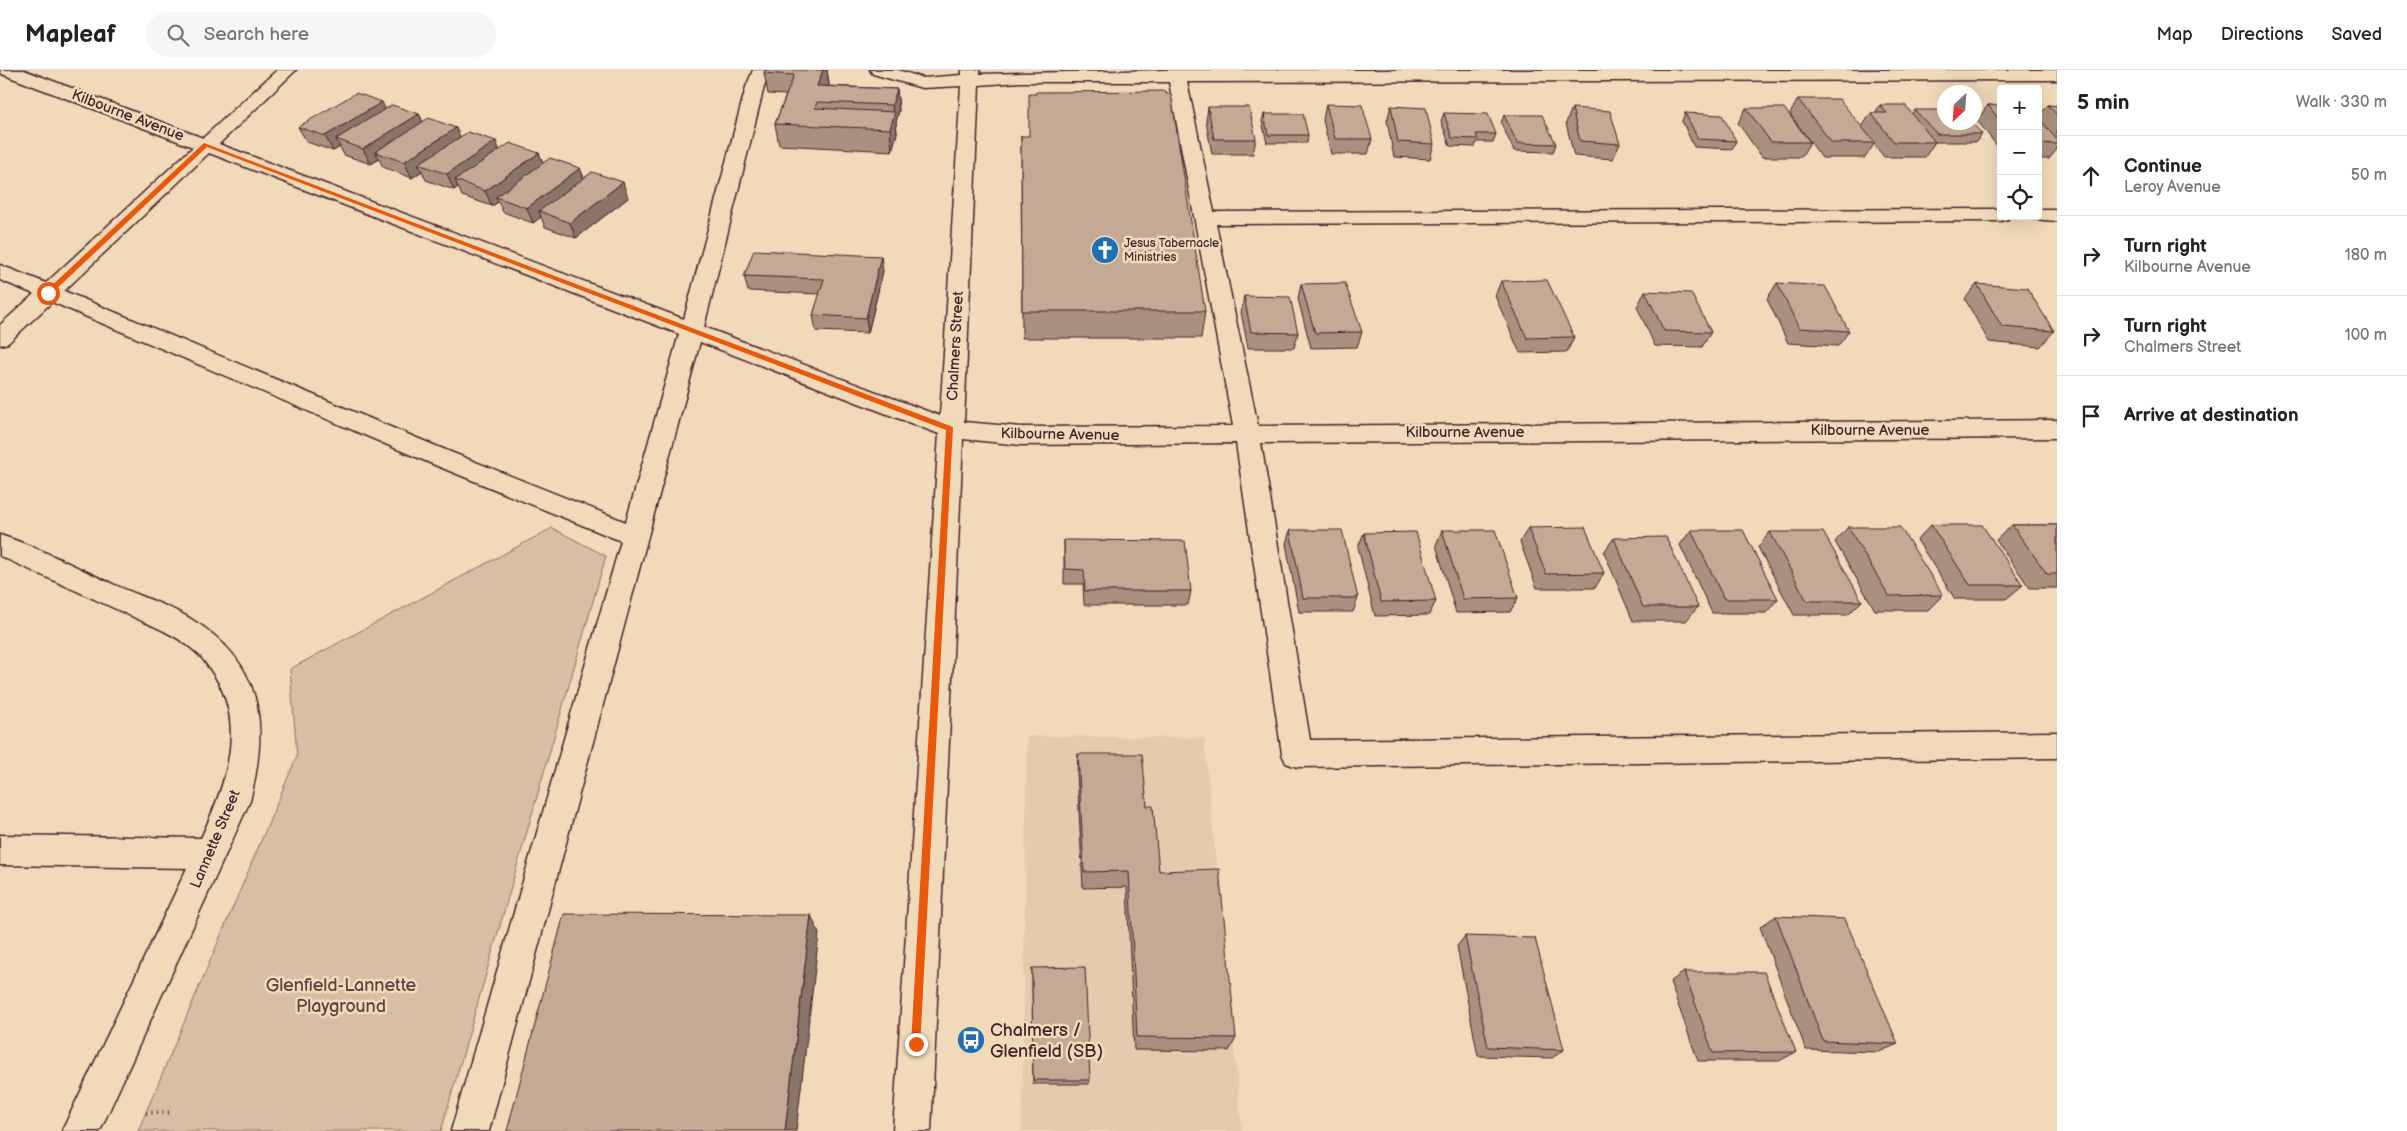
<!DOCTYPE html>
<html lang="en">
<head>
<meta charset="utf-8">
<style>
	:root { --surface:#fff; --page:#f6f6f6; --text:#222; --muted:#767676; --line:#e0e0e0 }
	body { margin:0; font-family:"Balsamiq Sans",sans-serif; background:var(--page); color:var(--text) }
	.controls { position:absolute; right:15px; top:15px; display:grid; overflow:hidden; border-radius:5px; box-shadow:0 5px 20px #0002 }
	.controls button { width:45px; height:45px; display:grid; place-items:center; padding:0; border:0; border-bottom:1px solid var(--line); background:var(--surface); color:var(--text); font:25px sans-serif }
	.compass { position:absolute; left:1937px; top:15px; width:45px; height:45px; border-radius:50%; background:var(--surface); box-shadow:0 5px 20px #0002; rotate:205deg }
	.stop { position:absolute; width:15px; height:15px; margin:-11px; border:4px solid #ea580c; border-radius:50%; background:#fff }
	.stop.end { background:#ea580c; border-color:#fff; box-shadow:0 1px 5px #0008 }
	.list { margin:0; padding:0; list-style:none }
	h2 { display:flex; justify-content:space-between; align-items:center; height:65px; margin:0; padding:0 20px; font-size:21px }
	h2 small { font-size:16px; font-weight:400; color:var(--muted) }
	.list li { display:grid; grid-template-columns:32px 1fr auto; gap:15px; align-items:center; box-sizing:border-box; height:80px; padding:0 20px; border-top:1px solid var(--line) }
	.list b { display:block; font-size:19px; white-space:nowrap }
	.list p { margin:0; font-size:16px; white-space:nowrap; color:var(--muted) }
	.list em { font-size:16px; font-style:normal; color:var(--muted) }
	.icon { flex:none; width:28px; height:28px; fill:none; stroke:currentColor; stroke-width:2; stroke-linecap:round; stroke-linejoin:round }
	.map { position:relative; flex:none; width:2057px; height:1061px; overflow:hidden }
	header { display:flex; align-items:center; gap:30px; box-sizing:border-box; height:70px; padding:0 25px; background:var(--surface); border-bottom:1px solid var(--line) }
	header strong { font-size:24px }
	nav { display:flex; gap:28px; margin-inline-start:auto; font-size:18px }
	.search { width:350px; height:45px; background:var(--page); display:flex; align-items:center; gap:12px; box-sizing:border-box; padding:0 18px; border-radius:28px; color:var(--muted); font-size:19px }
	main { display:flex }
	aside { flex:1; background:var(--surface) }
	.map>svg:first-child { display:block }
	.built { fill:#e3cbae }
	.green { fill:#d8bea4; stroke:#916e68 }
	.lines { fill:none; stroke-linecap:round; stroke-linejoin:round }
	.minor-casing { stroke:#4a1f2b; stroke-width:3 }
	.path { stroke:#4a1f2b; stroke-width:4; stroke-dasharray:1 4.5; stroke-linecap:butt }
	.minor { fill:#f0dab9; fill-rule:evenodd }
	.wall { fill:#a9917f; stroke:#4a1f2b }
	.shaded-wall { fill:#897668; stroke:#4a1f2b }
	.building { fill:#c4a994; stroke:#4a1f2b }
	.route { fill:#ea580c }
	.labels { text-anchor:middle; stroke-width:5; stroke-linejoin:round; paint-order:stroke }
	.far-poi-label { font-size:12px; fill:#4a1f2b; stroke:#f0dab9; text-anchor:start }
	.street-label { font-size:15px; fill:#4a1f2b; stroke:#f0dab9 }
	.near-park-label { font-size:18px; fill:#663f43; stroke:#f0dab9 }
	.near-poi-label { font-size:18px; fill:#4a1f2b; stroke:#f0dab9; text-anchor:start }
</style>
</head>
<body>
<header>
<strong>Mapleaf</strong>
<div class="search"><svg class="icon" aria-label="search" viewBox="0 0 24 24"><circle cx="10" cy="10" r="6"/><path d="M15 15l6 6"/></svg>Search here</div>
<nav><a>Map</a><a>Directions</a><a>Saved</a></nav>
</header>
<main>
<div class="map">
<svg width="2057" height="1061" viewBox="0 0 2057 1061">
	<rect width="100%" height="100%" fill="#f0dab9"/>
	<filter id="ink" filterUnits="userSpaceOnUse"><feTurbulence type="fractalNoise" baseFrequency=".02" numOctaves="2"/><feDisplacementMap in="SourceGraphic" scale="10" xChannelSelector="R" yChannelSelector="G"/><feConvolveMatrix kernelMatrix="1 2 1 2 8 2 1 2 1" color-interpolation-filters="sRGB"/></filter>
	<g filter="url(#ink)">
		<path class="built" d="M1027 666 1204 668 1242 1061H1022Z"/>
		<path class="green" d="M552 458 606 486 441 1061H138L297 686 290 599Z"/>
		<g class="lines">
			<defs>
				<g id="minor">
					<path d="M0 0H24L203 68 277 0H296L219 74 684 249 746 17 753 0H771L764 17 704 257 940 346 961 16 922 18 873 4 870 0H898L923 8 962 5V0H980V4L1167 0H2057V10L1187 12 1214 142 2001 139V146H2010L2008 149 2001 151 1216 154 1258 356 2057 350V368L1261 373 1310 670 2057 662V688L1297 697 1286 693 1282 684 1236 373 1021 375 963 369 931 1061H893L939 364 700 272 489 1061H451L621 471 430 393 52 232 8 273 0 275V255L34 224 0 210V195L46 213 193 77 2 4ZM1020 12H1169L1233 356 1021 357 964 352 979 15ZM209 83 679 264 626 452 448 381 64 221Z"/>
					<path d="M2038 139H2057V151L2031 149 2029 146H2038Z"/>
					<path d="M0 465C39 477 77 498 115 515 140 526 168 535 191 549 264 593 269 655 250 731L100 1061H62L187 798 0 795V765L201 768C226 714 249 652 210 599 206 594 203 588 198 584 176 563 145 553 118 540 79 522 39 504 0 486Z"/>
				</g>
			</defs>
			<use href="#minor" class="minor-casing"/>
			<path class="path" d="M146 1043 173 1042"/>
			<use href="#minor" class="minor"/>
		</g>
		<g class="wall">
			<path d="M827 0 829 14 828 16 897 19 899 40 896 52 897 63 892 81 779 75 775 54 786 25 768 24 764 3Z"/>
			<path d="M1798 29 1862 57 1871 43H1875L1880 35 1912 44 1915 40 1982 64 1976 72H1935L1925 87H1884L1874 74 1865 88H1822L1790 44Z"/>
			<path d="M1326 34 1372 69 1368 84H1331L1323 50Z"/>
			<path d="M1988 35 2001 36V81L1977 50Z"/>
			<path d="M2048 35 2057 36V79L2049 89H2038V47Z"/>
			<path d="M1391 36 1434 74 1430 89 1394 87 1387 51Z"/>
			<path d="M1208 37 1256 69 1253 84H1212L1206 52Z"/>
			<path d="M1572 38 1620 74 1613 89 1574 86 1566 53Z"/>
			<path d="M1746 38 1810 72 1801 87H1762L1738 53Z"/>
			<path d="M386 39 419 44 423 52 460 67 496 71 499 80 539 83 543 93 580 98 584 108 628 128 576 168 545 157 541 147 533 153 503 142 498 132 492 136 462 126 458 117 454 120 426 110 422 101 412 108 383 97 379 89 371 94 344 85 340 77 333 81 307 72 298 57Z"/>
			<path d="M1444 43 1496 64 1493 72H1477L1475 77 1450 76 1441 51Z"/>
			<path d="M1685 43 1736 71 1732 79 1694 77 1682 51Z"/>
			<path d="M1264 44 1308 65 1307 73H1267L1262 51Z"/>
			<path d="M1504 45 1556 74 1553 82 1514 81 1501 53Z"/>
			<path d="M1021 66 1205 241 1201 268H1022Z"/>
			<path d="M883 201 868 263 816 261 813 245 820 224 748 221 744 206Z"/>
			<path d="M1501 211 1574 267 1567 282 1520 283 1495 226Z"/>
			<path d="M1777 213 1849 261 1838 276 1788 273 1767 229Z"/>
			<path d="M1301 214 1362 262 1357 277 1311 278 1298 229Z"/>
			<path d="M1977 214 2054 261 2040 277 1989 272 1965 229Z"/>
			<path d="M1645 221 1711 262 1702 277 1655 276 1637 237Z"/>
			<path d="M1244 226 1298 263 1294 278H1248L1241 242Z"/>
			<path d="M1931 455 2023 515 2006 529H1955L1917 470Z"/>
			<path d="M2012 455H2057V518H2030L1996 470Z"/>
			<path d="M1848 457 1943 525 1928 540H1875L1835 472Z"/>
			<path d="M1528 458 1604 503 1595 518H1537L1520 472Z"/>
			<path d="M1290 460 1358 528 1353 542H1299L1286 474Z"/>
			<path d="M1442 460 1518 528 1510 542 1456 543 1436 475Z"/>
			<path d="M1691 460 1778 529 1766 543H1712L1680 475Z"/>
			<path d="M1770 462 1862 531 1848 545H1794L1758 477Z"/>
			<path d="M1364 463 1436 531 1429 545 1375 546 1358 477Z"/>
			<path d="M1614 468 1698 537 1686 551H1633L1604 482Z"/>
			<path d="M1064 470 1191 521 1188 535H1084L1083 514H1064Z"/>
			<path d="M1078 684 1147 736 1159 801 1236 968 1229 981 1134 980 1127 817 1083 818 1077 702Z"/>
			<path d="M1776 846 1898 974 1879 982 1806 980 1760 857Z"/>
			<path d="M1465 866 1564 980 1552 988 1478 986 1457 876Z"/>
			<path d="M1032 898 1090 1010 1089 1014H1033Z"/>
			<path d="M1684 902 1796 982 1779 991H1698L1670 912Z"/>
		</g>
		<g class="shaded-wall">
			<path d="M823 0H827L829 14 822 32 817 16Z"/>
			<path d="M897 19 899 40 896 52 897 63 892 81 890 59 893 46 892 35Z"/>
			<path d="M382 32 389 47 336 69 340 77 333 81 325 66Z"/>
			<path d="M419 44 426 59 375 82 379 89 371 94 363 79Z"/>
			<path d="M456 58 463 73 418 94 422 101 412 108 404 92Z"/>
			<path d="M496 71 502 87 455 110 458 117 454 120 447 104Z"/>
			<path d="M539 83 545 98 496 127 498 132 492 136 485 121Z"/>
			<path d="M580 98 586 114 539 141 541 147 533 153 527 138Z"/>
			<path d="M623 112 628 128 576 168 570 153Z"/>
			<path d="M881 186 883 201 868 263 866 248Z"/>
			<path d="M811 845 819 864 796 1061H785Z"/>
		</g>
		<g class="building">
			<path d="M765 0H823L817 16 897 19 892 35 817 32 815 38 895 42 890 59 775 54 794 5 764 3Z"/>
			<path d="M1166 21V24H1171L1205 241H1022L1021 66H1029V24H1036V22Z"/>
			<path d="M356 23 382 32 325 66 298 57Z"/>
			<path d="M1798 29H1839L1875 73H1832Z"/>
			<path d="M1326 34 1362 35 1372 69H1335Z"/>
			<path d="M392 35 419 44 363 79 336 69Z"/>
			<path d="M1880 35H1905L1935 72H1894L1871 43H1887Z"/>
			<path d="M1988 35 2001 36V52Z"/>
			<path d="M2048 35 2057 36V45Z"/>
			<path d="M1391 36 1426 38 1434 74 1398 72Z"/>
			<path d="M1208 37H1249L1256 69H1214Z"/>
			<path d="M1572 38 1610 41 1620 74 1580 71Z"/>
			<path d="M1746 38H1784L1810 72H1771Z"/>
			<path d="M1915 40H1944V52H1971L1982 64H1937Z"/>
			<path d="M1444 43 1488 44 1496 64H1476L1478 69 1452 68Z"/>
			<path d="M1685 43 1722 45 1736 71 1698 69Z"/>
			<path d="M1264 44H1303L1308 65H1268Z"/>
			<path d="M1504 45H1542L1556 74 1517 73Z"/>
			<path d="M2038 47 2057 70V74L2038 73Z"/>
			<path d="M429 48 456 58 404 92 375 82Z"/>
			<path d="M468 62 496 71 447 104 418 94Z"/>
			<path d="M510 73 539 83 485 121 455 110Z"/>
			<path d="M550 88 580 98 527 138 496 127Z"/>
			<path d="M592 102 623 112 570 153 539 141Z"/>
			<path d="M754 180 881 186 866 248 813 245 824 209 744 206Z"/>
			<path d="M1547 210 1574 267 1527 268 1501 211Z"/>
			<path d="M1345 213 1362 262 1315 263 1301 214Z"/>
			<path d="M1777 213 1825 216 1849 261 1799 258Z"/>
			<path d="M1977 214 2027 218 2054 261 2002 257Z"/>
			<path d="M1645 221 1691 223 1711 262 1664 261Z"/>
			<path d="M1244 226 1290 227 1298 263 1251 262Z"/>
			<path d="M1931 455H1982L2023 515H1970Z"/>
			<path d="M2012 455H2057V504H2047Z"/>
			<path d="M1585 457 1604 503 1546 504 1528 458Z"/>
			<path d="M1848 457H1900L1943 525 1889 526Z"/>
			<path d="M1290 460H1342L1358 528H1303Z"/>
			<path d="M1442 460H1495L1518 528 1463 529Z"/>
			<path d="M1691 460H1743L1778 529H1724Z"/>
			<path d="M1416 462 1436 531 1381 532 1364 463Z"/>
			<path d="M1770 462H1823L1862 531H1807Z"/>
			<path d="M1666 467 1698 537H1643L1614 468Z"/>
			<path d="M1064 470 1185 471 1191 521H1085L1084 500 1065 499Z"/>
			<path d="M1078 684H1142L1147 736H1153L1159 801 1219 799 1236 968 1137 967 1129 801 1084 802Z"/>
			<path d="M564 844 811 845 785 1061H507Z"/>
			<path d="M1776 846 1845 849 1898 974 1823 971Z"/>
			<path d="M1465 866 1535 868 1564 980 1488 977Z"/>
			<path d="M1085 897 1090 1010H1033L1032 898Z"/>
			<path d="M1684 902H1764L1796 982 1713 983Z"/>
		</g>
	</g>
	<path class="route" d="M204 73 953 357 920 978H913L911 974 946 360 207 77 51 224H46V221Z"/>
	<defs>
		<symbol id="church-disc" viewBox="-11 -11 22 22"><circle r="9.5" fill="#1f6fb2" stroke="#f0dab9"/><path d="M-1.2-6h2.4v3.5h3.3v2.4h-3.3V6h-2.4V-.1h-3.3v-2.4h3.3Z" fill="#fff"/></symbol>
		<symbol id="bus-disc" viewBox="-11 -11 22 22"><circle r="9.5" fill="#1f6fb2" stroke="#f0dab9"/><path d="M-5-6H5V4H4V6H2V4H-2V6H-4V4H-5ZM-3.5-4V0h7V-4ZM-3.5 1.2v1.5H-2V1.2ZM2 1.2v1.5H3.5V1.2Z" fill="#fff"/></symbol>
	</defs>
	<g fill-rule="evenodd">
		<use href="#church-disc" x="1089" y="164" width="32" height="32"/>
		<use href="#bus-disc" x="955" y="954" width="32" height="32"/>
	</g>
	<g class="labels">
		<g class="far-poi-label">
			<text x="1124" y="177">Jesus Tabernacle<tspan x="1124" dy="14">Ministries</tspan></text>
		</g>
		<g class="street-label">
			<text transform="translate(128 45) rotate(21)" y="5">Kilbourne Avenue</text>
			<text transform="translate(955 276) rotate(-87)" y="5">Chalmers Street</text>
			<text x="1870" y="365">Kilbourne Avenue</text>
			<text x="1465" y="367">Kilbourne Avenue</text>
			<text transform="translate(1060 364) rotate(1)" y="5">Kilbourne Avenue</text>
			<text transform="translate(215 769) rotate(-67)" y="5">Lannette Street</text>
		</g>
		<g class="near-park-label">
			<text x="341" y="921">Glenfield-Lannette<tspan x="341" dy="21">Playground</tspan></text>
		</g>
		<g class="near-poi-label">
			<text x="990" y="966">Chalmers /<tspan x="990" dy="21">Glenfield (SB)</tspan></text>
		</g>
	</g>
</svg>
<div class="controls">
<button>+</button>
<button>−</button>
<button><svg class="icon" aria-label="locate" viewBox="0 0 24 24"><circle cx="12" cy="12" r="6"/><path d="M12 2v4M12 18v4M2 12h4M18 12h4"/></svg></button>
</div>
<svg class="compass" viewBox="-18 -18 36 36"><path d="M0-13l5 13h-10z" fill="#e53935"/><path d="M0 13l5-13h-10z" fill="#767676"/></svg>
<div class="stop" style="left:48px;top:223px"></div>
<div class="stop end" style="left:916px;top:974px"></div>
</div>
<aside>
<h2>5 min<small>Walk · 330 m</small></h2>
<ul class="list">
<li><svg class="icon" aria-label="ahead" viewBox="0 0 24 24"><path d="M12 20V5M6 11l6-6 6 6"/></svg><div><b>Continue</b><p>Leroy Avenue</p></div><em>50 m</em></li>
<li><svg class="icon" aria-label="right" viewBox="0 0 24 24"><path d="M7 20v-9h11M14 6l5 5-5 5"/></svg><div><b>Turn right</b><p>Kilbourne Avenue</p></div><em>180 m</em></li>
<li><svg class="icon" aria-label="right" viewBox="0 0 24 24"><path d="M7 20v-9h11M14 6l5 5-5 5"/></svg><div><b>Turn right</b><p>Chalmers Street</p></div><em>100 m</em></li>
<li><svg class="icon" aria-label="arrive" viewBox="0 0 24 24"><path d="M6 21V4h12l-3 4 3 4H6"/></svg><div><b>Arrive at destination</b></div></li>
</ul>
</aside>
</main>
</body>
</html>
